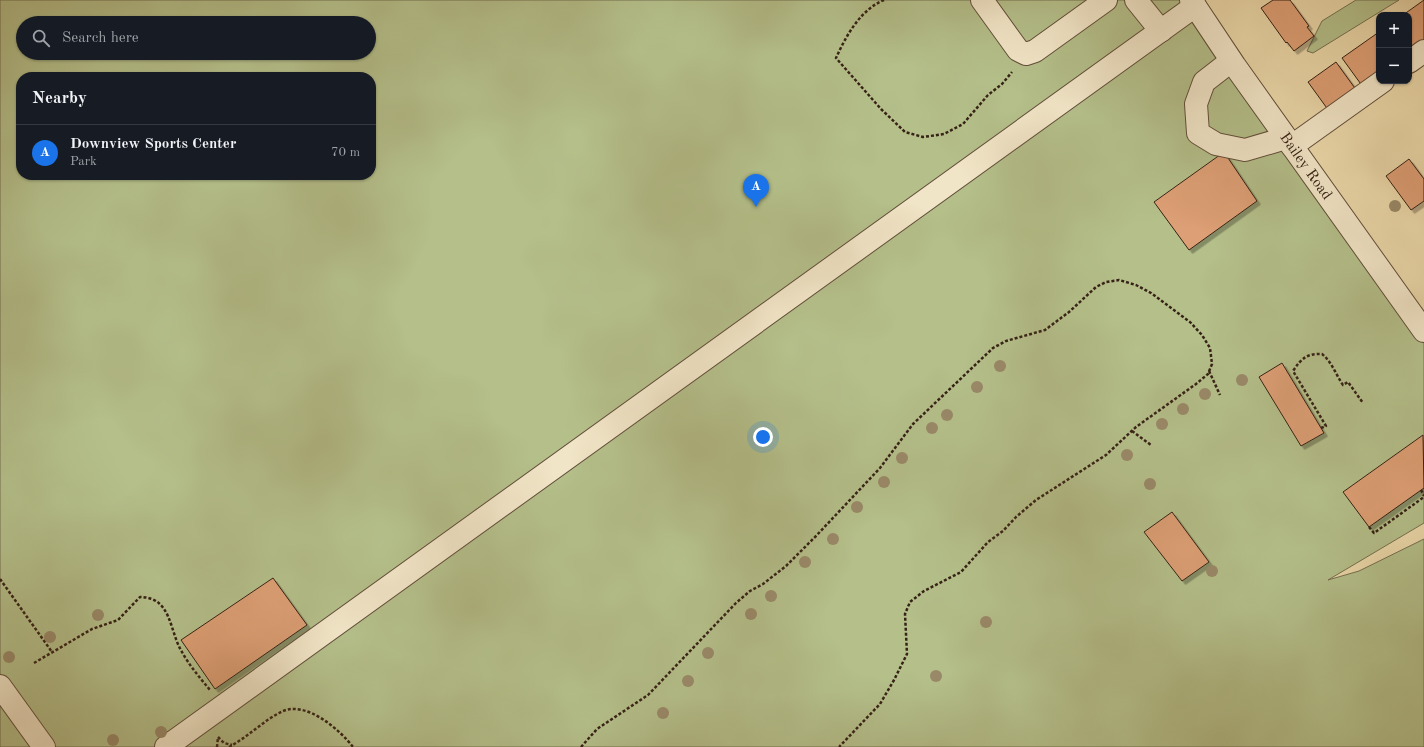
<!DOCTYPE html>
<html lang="en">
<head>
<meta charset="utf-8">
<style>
	:root { --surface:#171b24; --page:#242831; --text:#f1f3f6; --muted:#9ea1a6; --line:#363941; --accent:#1a73e8 }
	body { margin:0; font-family:"Old Standard TT",serif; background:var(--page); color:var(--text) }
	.controls { position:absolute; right:12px; top:12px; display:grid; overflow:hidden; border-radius:8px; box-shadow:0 1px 3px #0004 }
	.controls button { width:36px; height:36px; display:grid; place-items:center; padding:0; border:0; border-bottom:1px solid var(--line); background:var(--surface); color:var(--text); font:20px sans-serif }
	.you { position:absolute; left:763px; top:437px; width:14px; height:14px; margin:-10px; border:3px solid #fff; border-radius:50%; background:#1a73e8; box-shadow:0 0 0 6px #1a73e833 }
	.badge { display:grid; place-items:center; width:26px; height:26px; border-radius:50%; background:var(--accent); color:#fff; font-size:13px; font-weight:700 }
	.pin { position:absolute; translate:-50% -33px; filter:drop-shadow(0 1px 2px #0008) }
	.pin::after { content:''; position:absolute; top:21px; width:14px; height:12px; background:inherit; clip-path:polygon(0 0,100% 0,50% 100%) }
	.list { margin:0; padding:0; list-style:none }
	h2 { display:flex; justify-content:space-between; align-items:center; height:52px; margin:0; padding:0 16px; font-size:17px }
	h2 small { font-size:13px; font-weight:400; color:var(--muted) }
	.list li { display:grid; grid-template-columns:26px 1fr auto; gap:12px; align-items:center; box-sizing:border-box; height:56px; padding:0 16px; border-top:1px solid var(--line) }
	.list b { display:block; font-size:15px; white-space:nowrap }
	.list p { margin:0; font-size:13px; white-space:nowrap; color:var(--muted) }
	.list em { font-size:13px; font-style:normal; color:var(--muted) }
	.icon { flex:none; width:22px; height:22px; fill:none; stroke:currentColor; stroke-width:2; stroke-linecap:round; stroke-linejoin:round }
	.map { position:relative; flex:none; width:1424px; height:747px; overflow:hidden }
	.search { position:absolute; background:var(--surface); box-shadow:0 1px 3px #0004; left:16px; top:16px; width:360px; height:44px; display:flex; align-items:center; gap:10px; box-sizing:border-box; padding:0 14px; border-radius:22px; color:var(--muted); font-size:15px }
	.panel { position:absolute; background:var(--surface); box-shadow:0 1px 3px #0004; left:16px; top:72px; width:360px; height:108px; border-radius:16px }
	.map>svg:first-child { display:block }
	.green { fill:#b4bf8a; stroke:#757050; fill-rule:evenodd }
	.building { fill:#dd9f75; stroke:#362216; filter:url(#shadow) }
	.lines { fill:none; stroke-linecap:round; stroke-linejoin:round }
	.minor-casing { stroke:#634f3b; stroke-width:24 }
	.path { stroke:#362216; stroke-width:2.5; stroke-dasharray:3 2; stroke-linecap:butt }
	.minor { stroke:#f1e5c7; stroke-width:22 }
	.tree { fill:#998968 }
	.labels { text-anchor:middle; stroke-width:3; stroke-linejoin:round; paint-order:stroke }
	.street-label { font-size:15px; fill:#362216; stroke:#f1e5c7 }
</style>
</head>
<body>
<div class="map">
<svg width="1424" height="747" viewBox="0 0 1424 747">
	<defs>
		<filter id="shadow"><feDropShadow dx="3.5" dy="3.5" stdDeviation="0" flood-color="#0004"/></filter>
	</defs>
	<rect width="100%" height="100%" fill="#ead7a9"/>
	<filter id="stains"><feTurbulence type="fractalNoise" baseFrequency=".005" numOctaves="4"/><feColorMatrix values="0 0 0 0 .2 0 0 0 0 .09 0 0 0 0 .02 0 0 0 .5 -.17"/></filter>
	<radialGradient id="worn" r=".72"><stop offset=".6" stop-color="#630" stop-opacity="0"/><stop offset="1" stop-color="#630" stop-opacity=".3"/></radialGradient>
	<g class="green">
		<path d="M0 0H1191L1424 330V523L1328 580 1359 571 1424 539V747H0ZM23 23H369V53H23ZM21 77H371V175H21Z"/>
		<path d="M1356 0H1399L1313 53 1307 51 1322 21Z"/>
	</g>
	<g class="building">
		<path d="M1273 0H1290L1309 26 1307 27 1314 36 1294 51 1287 42 1286 43 1261 8Z"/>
		<path d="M1424 0V44L1409 51V15H1403Z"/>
		<path d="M1379 32V76L1363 87 1342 58Z"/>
		<path d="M1336 62 1357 91 1329 111 1308 82Z"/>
		<path d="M1224 152 1257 201 1189 250 1154 202Z"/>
		<path d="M1409 159 1424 179V201L1411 210 1386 176Z"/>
		<path d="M1282 363 1324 433 1301 446 1259 377Z"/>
		<path d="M1423 435 1424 488 1369 527 1343 492Z"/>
		<path d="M1172 512 1209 562 1182 581 1144 532Z"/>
		<path d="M273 578 307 625 215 689 181 640Z"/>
	</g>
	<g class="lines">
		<defs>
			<g id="minor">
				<path d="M982 0 1018 50 1026 54 1035 51 1106 0"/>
				<path d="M1136 0 1161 31"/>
				<path id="s1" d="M1191 0 1235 66 1424 331"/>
				<path d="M1231 61 1204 82 1196 104 1198 133 1216 144 1245 150 1286 138"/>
				<path d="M1409 62 1424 51"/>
				<path d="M1292 146 1383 81"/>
				<path d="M0 686 44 747"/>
				<path d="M166 747 1195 6"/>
			</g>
		</defs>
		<use href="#minor" class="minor-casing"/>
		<g class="path">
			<path d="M884 0C860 10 846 36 836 58L881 109 905 132 923 137 944 134 963 124 988 95 1002 84 1012 72"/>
			<path d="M1209 371 1220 395"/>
			<path d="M1321 428 1326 426 1293 371C1301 359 1307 353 1322 354 1332 362 1336 375 1343 385L1348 382 1363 403"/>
			<path d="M1132 431 1151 445"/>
			<path d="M1421 490 1424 496"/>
			<path d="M1369 527 1374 533 1424 497"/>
			<path d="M0 579 52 652"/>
			<path d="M34 663 92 629 118 620 140 597C172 597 169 631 182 652 189 665 200 678 210 690"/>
			<path d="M218 737 224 743 232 745"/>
			<path d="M217 747 218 737"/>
			<path d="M229 747C248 737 264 720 283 711 307 701 340 730 353 747"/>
			<path d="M581 747 597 729 648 695 736 603 750 591 763 584 786 566 816 536 880 468 913 424 993 348 1006 341 1045 330 1069 312 1096 287 1106 282 1119 280 1136 285 1151 293 1190 322 1202 335 1210 348 1212 364 1208 374 1196 384 1136 427 1106 455 1036 500 1016 517 1003 531 988 542 961 572 924 591 910 602 905 614 907 654 894 680 880 704 839 747"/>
		</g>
		<use href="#minor" class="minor"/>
	</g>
	<g class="tree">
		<circle cx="1395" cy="206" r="6"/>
		<circle cx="1000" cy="366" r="6"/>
		<circle cx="1242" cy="380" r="6"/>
		<circle cx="977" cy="387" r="6"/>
		<circle cx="1205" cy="394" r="6"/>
		<circle cx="1183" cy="409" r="6"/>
		<circle cx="947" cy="415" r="6"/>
		<circle cx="1162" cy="424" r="6"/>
		<circle cx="932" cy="428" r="6"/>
		<circle cx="1127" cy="455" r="6"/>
		<circle cx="902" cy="458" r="6"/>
		<circle cx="884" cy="482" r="6"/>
		<circle cx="1150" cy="484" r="6"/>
		<circle cx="857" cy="507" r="6"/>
		<circle cx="833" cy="539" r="6"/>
		<circle cx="805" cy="562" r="6"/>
		<circle cx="1212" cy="571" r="6"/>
		<circle cx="771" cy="596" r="6"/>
		<circle cx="751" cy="614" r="6"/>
		<circle cx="98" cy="615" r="6"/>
		<circle cx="986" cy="622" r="6"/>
		<circle cx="50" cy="637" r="6"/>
		<circle cx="708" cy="653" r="6"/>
		<circle cx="9" cy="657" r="6"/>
		<circle cx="936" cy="676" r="6"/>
		<circle cx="688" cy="681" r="6"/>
		<circle cx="663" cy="713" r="6"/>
		<circle cx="161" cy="732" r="6"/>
		<circle cx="113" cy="740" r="6"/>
	</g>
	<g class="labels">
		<g class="street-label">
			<text dy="5" stroke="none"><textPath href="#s1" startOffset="202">Bailey Road</textPath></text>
		</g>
	</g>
	<rect width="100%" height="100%" filter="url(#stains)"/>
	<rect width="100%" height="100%" fill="url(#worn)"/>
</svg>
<div class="controls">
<button>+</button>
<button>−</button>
</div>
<div class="you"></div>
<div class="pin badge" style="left:756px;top:207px">A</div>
<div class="search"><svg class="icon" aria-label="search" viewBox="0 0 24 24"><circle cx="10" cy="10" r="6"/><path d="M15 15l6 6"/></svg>Search here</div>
<section class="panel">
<h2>Nearby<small></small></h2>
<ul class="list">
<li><span class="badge">A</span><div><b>Downview Sports Center</b><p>Park</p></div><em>70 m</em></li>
</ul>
</section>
</div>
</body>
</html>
